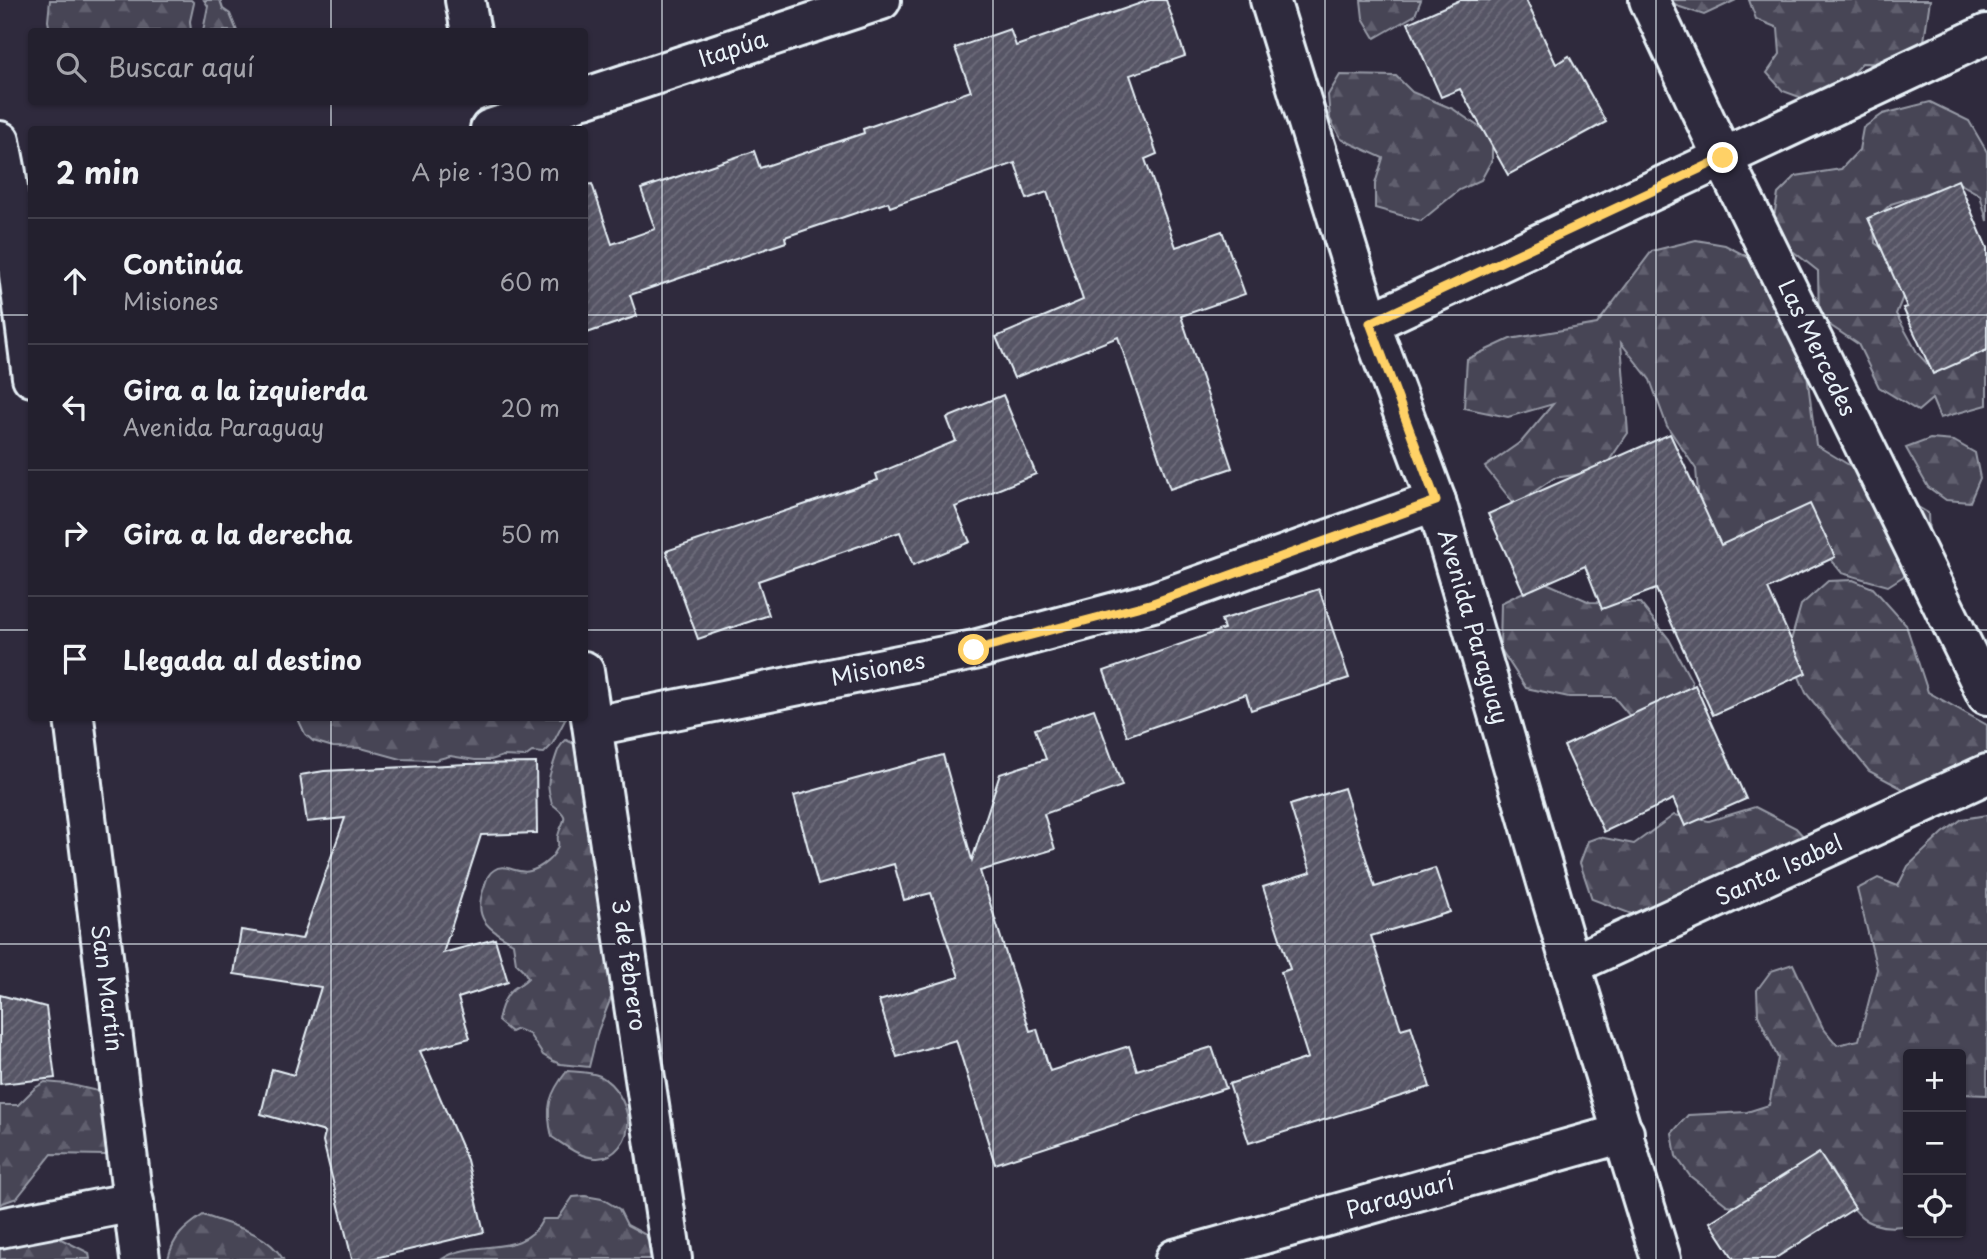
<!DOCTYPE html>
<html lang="es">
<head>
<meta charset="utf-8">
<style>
	:root { --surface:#23202e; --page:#2f2d3a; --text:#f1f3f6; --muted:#a3a3aa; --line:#403e4a }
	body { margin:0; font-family:"Playpen Sans",sans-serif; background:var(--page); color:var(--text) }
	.controls { position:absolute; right:21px; bottom:21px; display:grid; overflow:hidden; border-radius:7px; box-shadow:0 2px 5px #0004 }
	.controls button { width:63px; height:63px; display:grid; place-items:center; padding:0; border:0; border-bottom:2px solid var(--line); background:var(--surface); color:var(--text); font:35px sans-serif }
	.stop { position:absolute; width:21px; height:21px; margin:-16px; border:5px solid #ffd166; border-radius:50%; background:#fff }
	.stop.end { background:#ffd166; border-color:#fff; box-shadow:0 2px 7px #0008 }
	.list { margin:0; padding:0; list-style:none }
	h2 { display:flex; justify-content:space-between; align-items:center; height:91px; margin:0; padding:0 28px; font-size:30px }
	h2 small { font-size:23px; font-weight:400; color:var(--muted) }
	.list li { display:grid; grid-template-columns:46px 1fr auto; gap:21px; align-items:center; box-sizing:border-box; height:126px; padding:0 28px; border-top:2px solid var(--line) }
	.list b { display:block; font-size:26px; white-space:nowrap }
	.list p { margin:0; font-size:23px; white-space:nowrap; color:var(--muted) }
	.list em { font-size:23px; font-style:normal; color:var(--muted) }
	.icon { flex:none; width:38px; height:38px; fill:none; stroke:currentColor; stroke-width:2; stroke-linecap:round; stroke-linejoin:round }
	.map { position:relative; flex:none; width:1987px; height:1259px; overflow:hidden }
	.search { position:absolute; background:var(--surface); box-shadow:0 2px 5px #0004; left:28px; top:28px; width:560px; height:77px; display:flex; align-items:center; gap:18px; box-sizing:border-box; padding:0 24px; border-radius:7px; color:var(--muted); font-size:26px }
	.panel { position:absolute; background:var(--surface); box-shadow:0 2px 5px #0004; left:28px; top:126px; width:560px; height:595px; border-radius:7px }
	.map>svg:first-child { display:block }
	.forest { fill:url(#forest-firs); stroke:#979aa6; stroke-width:2 }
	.building { fill:url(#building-hatch); stroke:#e8f1f8; stroke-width:2 }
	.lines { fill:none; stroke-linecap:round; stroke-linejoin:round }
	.street-casing { stroke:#e8f1f8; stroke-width:44 }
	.secondary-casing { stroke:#e8f1f8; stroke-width:44 }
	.street { stroke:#2f2a3d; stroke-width:38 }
	.secondary { stroke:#2f2a3d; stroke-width:38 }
	.route { stroke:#ffd166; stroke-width:9 }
	.grid { fill:none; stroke:#e8f1f8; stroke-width:2; stroke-opacity:0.55 }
	.labels { text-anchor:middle; stroke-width:6; stroke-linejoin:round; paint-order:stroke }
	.street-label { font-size:23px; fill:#e8f1f8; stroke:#2f2a3d }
</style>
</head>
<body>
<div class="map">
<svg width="1987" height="1259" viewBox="0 0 1987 1259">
	<defs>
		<pattern id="forest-firs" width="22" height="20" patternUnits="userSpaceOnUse" patternTransform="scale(1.75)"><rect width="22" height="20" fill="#464455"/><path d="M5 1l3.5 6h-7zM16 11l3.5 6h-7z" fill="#615f6e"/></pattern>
		<pattern id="building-hatch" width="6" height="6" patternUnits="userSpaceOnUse" patternTransform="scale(1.75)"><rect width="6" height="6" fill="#575565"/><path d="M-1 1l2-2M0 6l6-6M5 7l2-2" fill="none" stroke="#6f6e7c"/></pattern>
	</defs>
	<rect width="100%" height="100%" fill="#2f2a3d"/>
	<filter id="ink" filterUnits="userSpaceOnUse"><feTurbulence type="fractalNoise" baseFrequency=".0143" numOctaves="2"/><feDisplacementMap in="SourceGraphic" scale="14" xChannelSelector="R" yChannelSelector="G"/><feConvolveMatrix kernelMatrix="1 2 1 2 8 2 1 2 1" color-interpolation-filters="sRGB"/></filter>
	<g filter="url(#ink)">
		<g class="forest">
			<path d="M50 0H191L194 3 190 21 191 31H50L48 21Z"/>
			<path d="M204 0H220L223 9 230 14 237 31H203L208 6Z"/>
			<path d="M1361 0H1421L1415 15 1375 38 1363 18Z"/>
			<path d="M1669 0H1736L1704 15 1680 7Z"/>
			<path d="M1749 0H1930L1924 41 1911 64 1862 63 1830 96 1805 99 1783 91 1767 73 1780 54 1778 28 1756 19Z"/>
			<path d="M1340 75 1396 76 1412 92 1453 109 1492 136V160L1481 180 1459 190 1421 221 1375 208V184L1383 158 1341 139 1330 119 1328 95Z"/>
			<path d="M1930 102 1969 121 1987 152V221L1980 195 1959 183 1891 204 1874 220 1875 243 1913 272 1896 314 1918 354 1934 371 1987 349V405L1940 418 1932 399 1918 411 1879 387 1858 344 1819 318 1818 271 1780 241 1774 217 1778 194 1796 176 1841 169 1859 150 1863 128 1883 114Z"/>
			<path d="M1696 240 1725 245 1767 267 1804 351 1816 445 1928 513 1930 559 1888 586 1842 573 1811 535 1727 574 1700 515 1696 469 1667 426 1650 380 1621 343 1628 433 1602 471 1554 478 1515 505 1485 467 1522 441 1553 404 1508 417 1464 408 1467 359 1510 339 1597 324 1652 251Z"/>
			<path d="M1930 439 1954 441 1975 453 1980 478 1970 502 1946 500 1928 487 1906 448Z"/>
			<path d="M1853 580 1873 588 1906 625 1928 692 1987 725V770L1953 793 1903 789 1869 771 1806 693 1788 651 1801 605 1828 581Z"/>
			<path d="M1544 582 1590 602 1640 603 1669 639 1692 682 1690 730 1644 733 1614 697H1569L1526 688 1500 648 1501 603Z"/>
			<path d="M299 718H566L552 745 544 753 532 752 525 757 503 756 491 760H475L450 756 435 760 401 759 361 748 333 747 313 741 305 734 299 721Z"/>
			<path d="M566 740 579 746 616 985 598 1031 589 1067 560 1064 553 1061 543 1055 529 1034 517 1029 511 1032 498 1021C500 1010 504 997 513 989 519 985 523 983 528 978L523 970 516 963 513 943C489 929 472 919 484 888 486 882 487 874 494 870 505 862 517 875 530 871 541 868 554 858 558 846 559 843 557 839 558 836 562 818 573 820 552 804 547 787 547 781 553 765 557 755 557 747 566 740Z"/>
			<path d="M1755 807 1796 828 1805 838 1650 921 1592 899 1580 863 1588 841 1599 837 1634 844 1674 815 1709 821Z"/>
			<path d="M1987 815V1095L1961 1094V1054H1908V1225C1859 1235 1849 1203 1829 1166L1804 1164 1752 1209 1727 1205 1690 1176 1676 1156 1672 1133 1688 1115 1747 1112 1769 1105 1778 1058 1758 1015 1757 990 1771 971 1793 964 1823 1028 1837 1045 1859 1040 1877 969 1857 889 1878 878 1898 886 1908 866 1943 833 1962 819Z"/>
			<path d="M567 1071C577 1072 591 1072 600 1076 615 1084 627 1104 628 1121 629 1139 615 1159 596 1158 579 1157 566 1146 552 1137 545 1107 549 1094 567 1071Z"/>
			<path d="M45 1082 67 1084 102 1092 112 1157 105 1155 52 1154 17 1198 0 1204V1105H18L35 1088Z"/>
			<path d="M585 1196 602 1199 619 1209 627 1225 646 1235 657 1259H442C474 1238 524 1259 543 1219H558L573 1197Z"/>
			<path d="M203 1215C232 1226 266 1231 283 1259H168C173 1237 185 1227 203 1215Z"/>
			<path d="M0 1229 53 1235 89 1253 90 1259H0Z"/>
		</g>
		<g class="building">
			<path d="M1150 0H1166L1185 56 1130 75 1157 154 1145 159 1176 247 1222 231 1245 294 1181 316 1232 468 1170 489 1118 337 1014 378 996 337 1083 300 1047 192 1027 199 1015 163 890 207 888 202 785 237 786 242 630 295 637 316 584 334V185L592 184 612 244 655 229 641 189 754 151 760 168 864 133 863 129 971 91 955 48 1010 29 1016 46Z"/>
			<path d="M1460 0H1526L1556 64 1569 56 1606 122 1508 175 1460 89 1441 97 1408 23Z"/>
			<path d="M1958 180 1987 248V350L1933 374 1903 308 1907 307 1868 218Z"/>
			<path d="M1003 395 1036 474 955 507 970 542 913 565 900 532 758 581 769 615 698 639 666 551 878 480 876 474 956 441 947 418Z"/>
			<path d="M1670 434 1721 545 1810 504 1835 557 1768 589 1806 673 1713 715 1656 589 1602 609 1585 566 1524 593 1488 514Z"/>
			<path d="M1319 589 1349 678 1251 710 1246 694 1127 736 1104 671 1224 629 1221 620Z"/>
			<path d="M1695 685 1746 799 1685 826 1673 799 1604 832 1564 746Z"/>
			<path d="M1094 709 1122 786 1044 814 1055 849 980 871 1030 1031 1037 1029 1050 1071 1129 1046 1137 1070 1212 1047 1226 1088 995 1164 956 1040 897 1057 879 1001 959 977 931 893 904 900 894 864 818 885 794 796 943 755 972 860 1000 774 1046 759 1035 729Z"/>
			<path d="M536 763 537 833 481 835 443 953 495 939 508 982 458 998 470 1038 420 1051 467 1160 484 1232 371 1259H352L323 1141 325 1132 261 1114 272 1069 294 1075 321 987 234 974 241 930 302 939 345 818 307 822 300 775 324 771 467 764Z"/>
			<path d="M1344 788 1375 887 1435 868 1450 912 1371 936 1401 1029 1411 1026 1430 1087 1249 1143 1229 1084 1308 1058 1281 972 1290 969 1263 887 1311 872 1290 805Z"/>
			<path d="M0 995 46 1007 55 1078 0 1084Z"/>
			<path d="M1819 1153 1855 1208 1774 1259H1734L1710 1222Z"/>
		</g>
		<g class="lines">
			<defs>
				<g id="street">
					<path d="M465 0 471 32"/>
					<path d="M1649 0 1723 158 1987 695"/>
					<path d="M584 98 881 0"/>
					<path d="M490 129 574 102"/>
					<path d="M0 141 6 173 32 377"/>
					<path d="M1370 323 1987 34"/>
					<path d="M584 671 672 1259"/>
					<path d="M74 718 140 1259"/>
					<path d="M594 726 974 650 1153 602 1436 501"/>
					<path d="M1571 965 1987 774"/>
					<path d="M0 1228 134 1202"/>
					<path d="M1175 1259 1624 1133"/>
				</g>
				<path id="secondary" d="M1270 0 1370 323 1436 501 1571 965 1661 1259"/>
			</defs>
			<use href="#street" class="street-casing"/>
			<use href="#secondary" class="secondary-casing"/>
			<use href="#street" class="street"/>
			<use href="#secondary" class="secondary"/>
		</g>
	</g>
	<g class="lines" filter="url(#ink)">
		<path class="route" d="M974 650 1153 603 1436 501 1370 323 1723 158"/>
	</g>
	<path class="grid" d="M331 0V32M662 0V1259M993 0V1259M1325 0V1259M1656 0V1259M331 102V130M0 315H32M584 315H1987M0 630H32M584 630H1987M331 718V1259M0 944H1987"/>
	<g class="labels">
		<g class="street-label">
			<text transform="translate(733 49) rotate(-18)" y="8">Itapúa</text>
			<text transform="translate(1817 348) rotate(64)" y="8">Las Mercedes</text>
			<text transform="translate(1473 627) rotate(74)" y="8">Avenida Paraguay</text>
			<text transform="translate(878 669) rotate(-11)" y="8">Misiones</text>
			<text transform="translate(1779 870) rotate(-25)" y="8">Santa Isabel</text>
			<text transform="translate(629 965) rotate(82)" y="8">3 de febrero</text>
			<text transform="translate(107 988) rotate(83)" y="8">San Martín</text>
			<text transform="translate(1400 1196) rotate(-16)" y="8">Paraguarí</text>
		</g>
	</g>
</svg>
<div class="controls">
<button>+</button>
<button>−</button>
<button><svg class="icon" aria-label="locate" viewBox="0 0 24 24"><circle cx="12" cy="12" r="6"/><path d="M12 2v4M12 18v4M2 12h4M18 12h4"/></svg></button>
</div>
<div class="stop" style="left:974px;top:650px"></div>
<div class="stop end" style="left:1723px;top:158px"></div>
<div class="search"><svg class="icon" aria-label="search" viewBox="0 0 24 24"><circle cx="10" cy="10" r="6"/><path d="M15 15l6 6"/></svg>Buscar aquí</div>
<section class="panel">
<h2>2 min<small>A pie · 130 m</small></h2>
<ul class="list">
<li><svg class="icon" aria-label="ahead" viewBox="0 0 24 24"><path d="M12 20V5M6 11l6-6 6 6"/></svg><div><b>Continúa</b><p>Misiones</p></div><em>60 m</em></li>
<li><svg class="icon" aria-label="left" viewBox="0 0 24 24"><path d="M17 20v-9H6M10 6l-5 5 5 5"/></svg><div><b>Gira a la izquierda</b><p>Avenida Paraguay</p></div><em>20 m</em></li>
<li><svg class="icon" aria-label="right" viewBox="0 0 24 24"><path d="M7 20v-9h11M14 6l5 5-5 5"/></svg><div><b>Gira a la derecha</b></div><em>50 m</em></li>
<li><svg class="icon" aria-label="arrive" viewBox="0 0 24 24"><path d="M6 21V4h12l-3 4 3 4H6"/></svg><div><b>Llegada al destino</b></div></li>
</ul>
</section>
</div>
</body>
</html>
